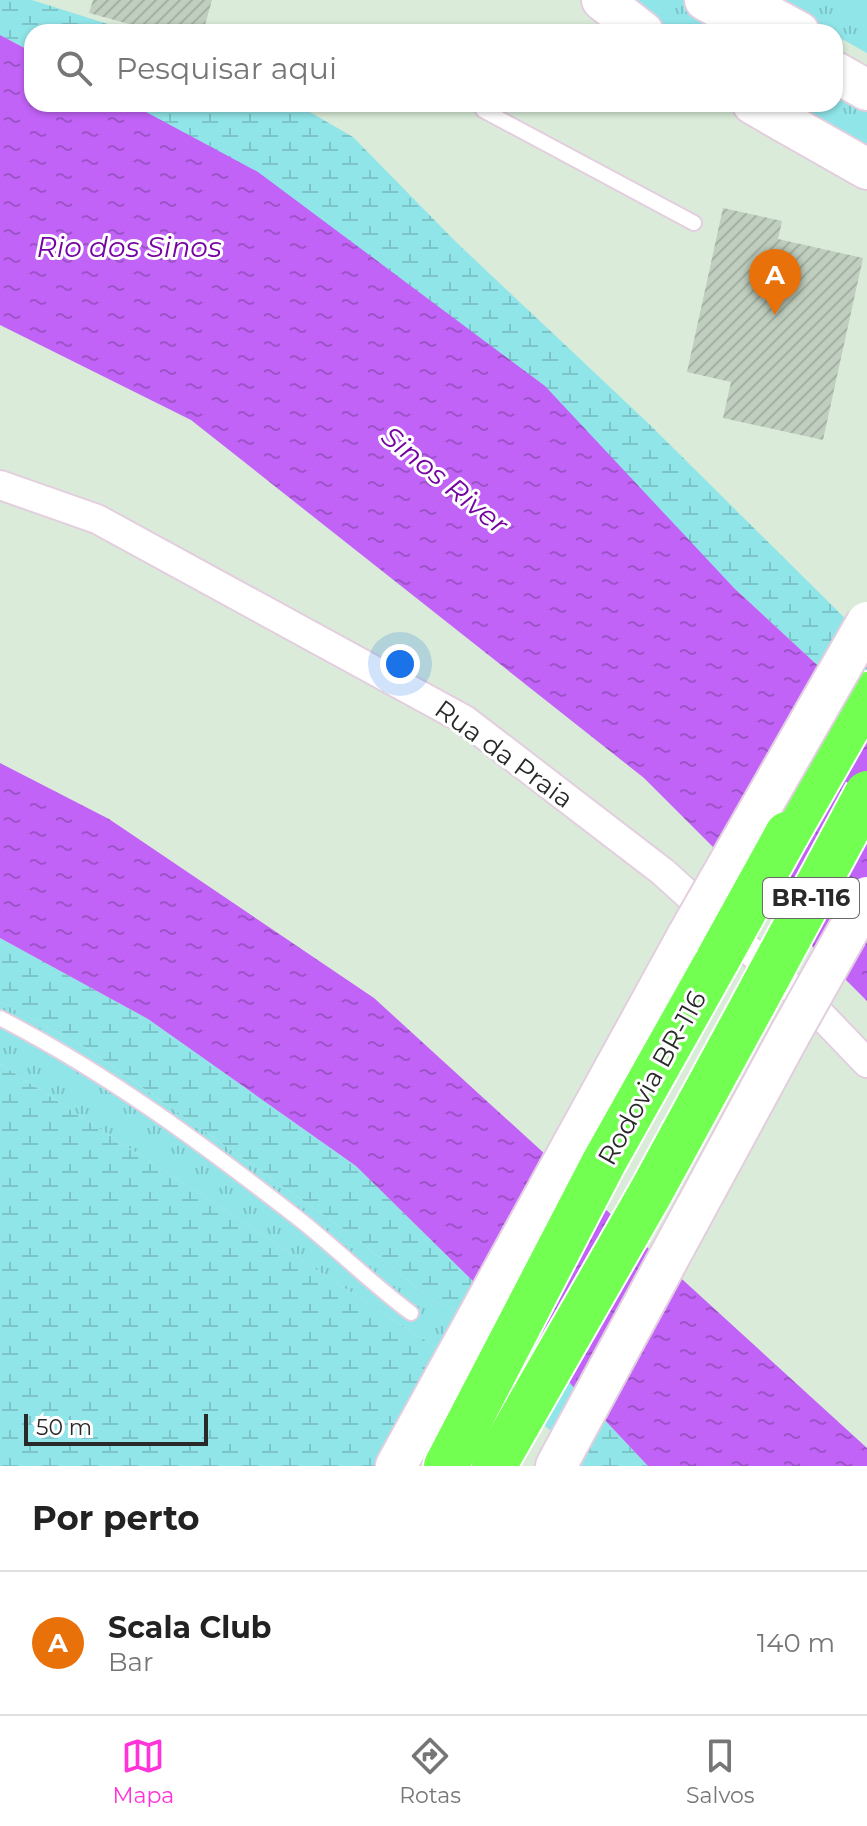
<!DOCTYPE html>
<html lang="pt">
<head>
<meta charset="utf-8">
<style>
	:root { --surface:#fff; --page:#f2f2f2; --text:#222; --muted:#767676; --line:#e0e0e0; --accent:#ff33d9 }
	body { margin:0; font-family:Montserrat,sans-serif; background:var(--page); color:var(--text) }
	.scale { position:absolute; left:24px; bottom:20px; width:184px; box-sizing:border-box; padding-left:8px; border:4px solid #292929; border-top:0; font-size:22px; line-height:28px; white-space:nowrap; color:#292929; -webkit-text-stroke:6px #fff; paint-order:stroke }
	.you { position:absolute; left:400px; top:664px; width:28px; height:28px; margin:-20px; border:6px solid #fff; border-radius:50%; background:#1a73e8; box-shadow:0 0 0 12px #1a73e833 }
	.badge { display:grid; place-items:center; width:52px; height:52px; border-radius:50%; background:var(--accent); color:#fff; font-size:26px; font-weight:700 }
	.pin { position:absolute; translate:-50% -66px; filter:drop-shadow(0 2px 4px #0008) }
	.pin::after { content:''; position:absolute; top:42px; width:28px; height:24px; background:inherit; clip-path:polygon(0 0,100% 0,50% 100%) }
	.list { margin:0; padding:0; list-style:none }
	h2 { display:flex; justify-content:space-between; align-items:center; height:104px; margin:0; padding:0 32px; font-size:34px }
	h2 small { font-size:26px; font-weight:400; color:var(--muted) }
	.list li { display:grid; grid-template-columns:52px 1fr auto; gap:24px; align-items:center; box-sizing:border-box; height:144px; padding:0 32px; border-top:2px solid var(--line) }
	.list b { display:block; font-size:30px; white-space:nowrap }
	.list p { margin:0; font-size:26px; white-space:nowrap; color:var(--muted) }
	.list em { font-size:26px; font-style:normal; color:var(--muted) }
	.icon { flex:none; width:44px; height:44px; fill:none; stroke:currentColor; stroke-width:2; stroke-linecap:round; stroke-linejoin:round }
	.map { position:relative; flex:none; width:867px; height:1466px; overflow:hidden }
	.search { position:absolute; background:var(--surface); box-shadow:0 2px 6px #0004; left:24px; right:24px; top:24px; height:88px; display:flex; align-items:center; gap:20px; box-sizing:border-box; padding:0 28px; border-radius:24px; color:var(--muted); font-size:30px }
	.sheet { height:248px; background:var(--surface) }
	nav { display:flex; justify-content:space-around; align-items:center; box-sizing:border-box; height:112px; border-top:2px solid var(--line); background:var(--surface); font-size:22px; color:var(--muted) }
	nav a { display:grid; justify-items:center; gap:4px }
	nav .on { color:var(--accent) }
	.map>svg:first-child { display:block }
	.grass { fill:url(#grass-tufts) }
	.wetland { fill:url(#wetland-marsh) }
	.water { fill:url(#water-ripples) }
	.building { fill:url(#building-hatch) }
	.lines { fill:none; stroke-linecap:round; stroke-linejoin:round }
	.lane-casing { stroke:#e3cedf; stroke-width:18 }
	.street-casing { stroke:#e3cedf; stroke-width:32 }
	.secondary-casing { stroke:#e3cedf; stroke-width:44 }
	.highway-casing { stroke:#fff; stroke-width:48 }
	.lane { stroke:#fff; stroke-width:14 }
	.street { stroke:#fff; stroke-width:28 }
	.secondary { stroke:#fff; stroke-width:40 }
	.highway { stroke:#73ff51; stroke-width:44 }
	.secondary-bridge-casing { stroke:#e3cedf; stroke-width:44; stroke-linecap:butt }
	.highway-bridge-casing { stroke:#fff; stroke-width:48; stroke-linecap:butt }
	.secondary-bridge { stroke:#fff; stroke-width:40 }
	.highway-bridge { stroke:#73ff51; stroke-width:44 }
	.labels { text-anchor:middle; stroke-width:6; stroke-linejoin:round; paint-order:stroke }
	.shield { fill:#fff; stroke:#696969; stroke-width:2 }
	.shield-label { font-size:24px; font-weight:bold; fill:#292929 }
	.street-label { font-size:26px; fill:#292929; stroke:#fff }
	.water-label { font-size:28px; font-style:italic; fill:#7503a2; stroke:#fff }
</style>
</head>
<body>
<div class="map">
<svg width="867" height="1466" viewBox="0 0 867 1466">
	<defs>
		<pattern id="grass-tufts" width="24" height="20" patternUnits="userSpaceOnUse" patternTransform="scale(2)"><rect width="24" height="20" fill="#90e5e8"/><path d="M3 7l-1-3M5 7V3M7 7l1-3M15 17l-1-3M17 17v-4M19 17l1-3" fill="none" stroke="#7cc4c7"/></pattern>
		<pattern id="wetland-marsh" width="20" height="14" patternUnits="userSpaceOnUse" patternTransform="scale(2)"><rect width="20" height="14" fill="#90e5e8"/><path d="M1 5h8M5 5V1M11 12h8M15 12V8" fill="none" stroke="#7cc4c7"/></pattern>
		<pattern id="water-ripples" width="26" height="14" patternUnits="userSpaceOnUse" patternTransform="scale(2)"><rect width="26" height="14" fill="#c263f8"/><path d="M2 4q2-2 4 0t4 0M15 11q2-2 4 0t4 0" fill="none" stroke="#9e52c9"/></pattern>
		<pattern id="building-hatch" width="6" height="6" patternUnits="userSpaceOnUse" patternTransform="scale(2)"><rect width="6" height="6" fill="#bfcebf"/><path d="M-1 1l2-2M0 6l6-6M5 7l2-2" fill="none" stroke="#a4b1a4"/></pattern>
	</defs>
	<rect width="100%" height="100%" fill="#daecd9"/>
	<g class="grass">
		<path d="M615 0H683L739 32H662Z"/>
		<path d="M769 0H867V53L835 35V32H829Z"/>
		<path d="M835 86 867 104V154L775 104H835Z"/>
		<path d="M0 1002 82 1045 345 1230 438 1304 483 1319 571 1407 583 1466H575L550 1430 449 1356 0 1064Z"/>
	</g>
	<g class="wetland">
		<path d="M0 0H32L133 32H32V52L0 35Z"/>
		<path d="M131 104H296L353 137 456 242 648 423 867 640V711L734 588Z"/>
		<path d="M0 938 148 1019 356 1166 486 1294 648 1466H583L571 1407 483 1319 438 1304 345 1230 82 1045 0 1002Z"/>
		<path d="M0 1064 449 1356 380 1466H0Z"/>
	</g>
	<g class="water">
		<path d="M0 35 32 52V104H131L258 172 545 386 734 588 867 711V1001L644 778 191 420 0 325Z"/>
		<path d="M0 763 109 819 374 998 867 1448V1466H648L486 1294 356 1166 148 1019 0 938Z"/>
	</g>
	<g class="building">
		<path d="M93 0H212L203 32H158L89 13Z"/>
		<path d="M723 208 782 221 778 239 863 258 823 440 723 418 731 382 687 372Z"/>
	</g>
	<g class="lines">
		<defs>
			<g id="lane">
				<path d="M483 110 694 223"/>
				<path d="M0 1018C107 1073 204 1145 299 1219 337 1249 372 1284 411 1313"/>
			</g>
			<path id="street" d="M0 485 97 519 465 720 663 872 819 1013 867 1063"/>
			<g id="secondary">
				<path d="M602 0 643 32"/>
				<path d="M705 0 761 31"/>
				<path d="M740 0 799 32"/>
				<path d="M835 72 867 90"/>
				<path d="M753 104 867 169"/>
				<path d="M396 1466 688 935"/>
				<path d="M556 1466 790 1034"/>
			</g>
			<g id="highway">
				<path d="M787 834 867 694"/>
				<path d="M446 1466 604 1162 718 959"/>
				<path d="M494 1466 651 1192 754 1003"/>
			</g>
		</defs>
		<use href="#lane" class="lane-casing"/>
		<use href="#street" class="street-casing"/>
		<use href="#secondary" class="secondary-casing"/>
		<use href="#highway" class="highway-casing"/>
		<use href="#lane" class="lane"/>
		<use href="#street" class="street"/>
		<use href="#secondary" class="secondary"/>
		<use href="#highway" class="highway"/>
		<defs>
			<g id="secondary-bridge">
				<path d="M688 935 867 622"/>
				<path d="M790 1034 867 897"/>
			</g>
			<g id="highway-bridge">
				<path d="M718 959 787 834"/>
				<path d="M754 1003 867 793"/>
			</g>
		</defs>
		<use href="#secondary-bridge" class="secondary-bridge-casing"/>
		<use href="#highway-bridge" class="highway-bridge-casing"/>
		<use href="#secondary-bridge" class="secondary-bridge"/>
		<use href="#highway-bridge" class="highway-bridge"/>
	</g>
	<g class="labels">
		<rect class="shield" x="763" y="878" width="96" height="40" rx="6"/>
		<g class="shield-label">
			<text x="811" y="906">BR-116</text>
		</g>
		<g class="street-label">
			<text transform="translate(504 754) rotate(36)" y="9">Rua da Praia</text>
			<text transform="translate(652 1078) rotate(-61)" y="9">Rodovia BR-116</text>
		</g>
		<g class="water-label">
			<text x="129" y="257">Rio dos Sinos</text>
			<text transform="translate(445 480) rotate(39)" y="10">Sinos River</text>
		</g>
	</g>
</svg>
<div class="scale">50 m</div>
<div class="you"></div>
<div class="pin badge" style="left:775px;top:315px;background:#e8710a">A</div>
<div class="search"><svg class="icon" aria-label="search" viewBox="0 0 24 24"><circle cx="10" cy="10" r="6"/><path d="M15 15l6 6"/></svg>Pesquisar aqui</div>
</div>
<section class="sheet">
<h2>Por perto<small></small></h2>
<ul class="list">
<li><span class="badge" style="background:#e8710a">A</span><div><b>Scala Club</b><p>Bar</p></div><em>140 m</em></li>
</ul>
</section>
<nav>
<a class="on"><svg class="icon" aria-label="map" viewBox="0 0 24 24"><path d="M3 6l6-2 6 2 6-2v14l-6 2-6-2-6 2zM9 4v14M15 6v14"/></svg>Mapa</a>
<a><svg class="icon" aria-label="directions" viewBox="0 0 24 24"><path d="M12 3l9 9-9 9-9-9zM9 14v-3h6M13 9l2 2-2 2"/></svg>Rotas</a>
<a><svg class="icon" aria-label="saved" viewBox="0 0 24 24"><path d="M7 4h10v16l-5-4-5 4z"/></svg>Salvos</a>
</nav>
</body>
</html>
